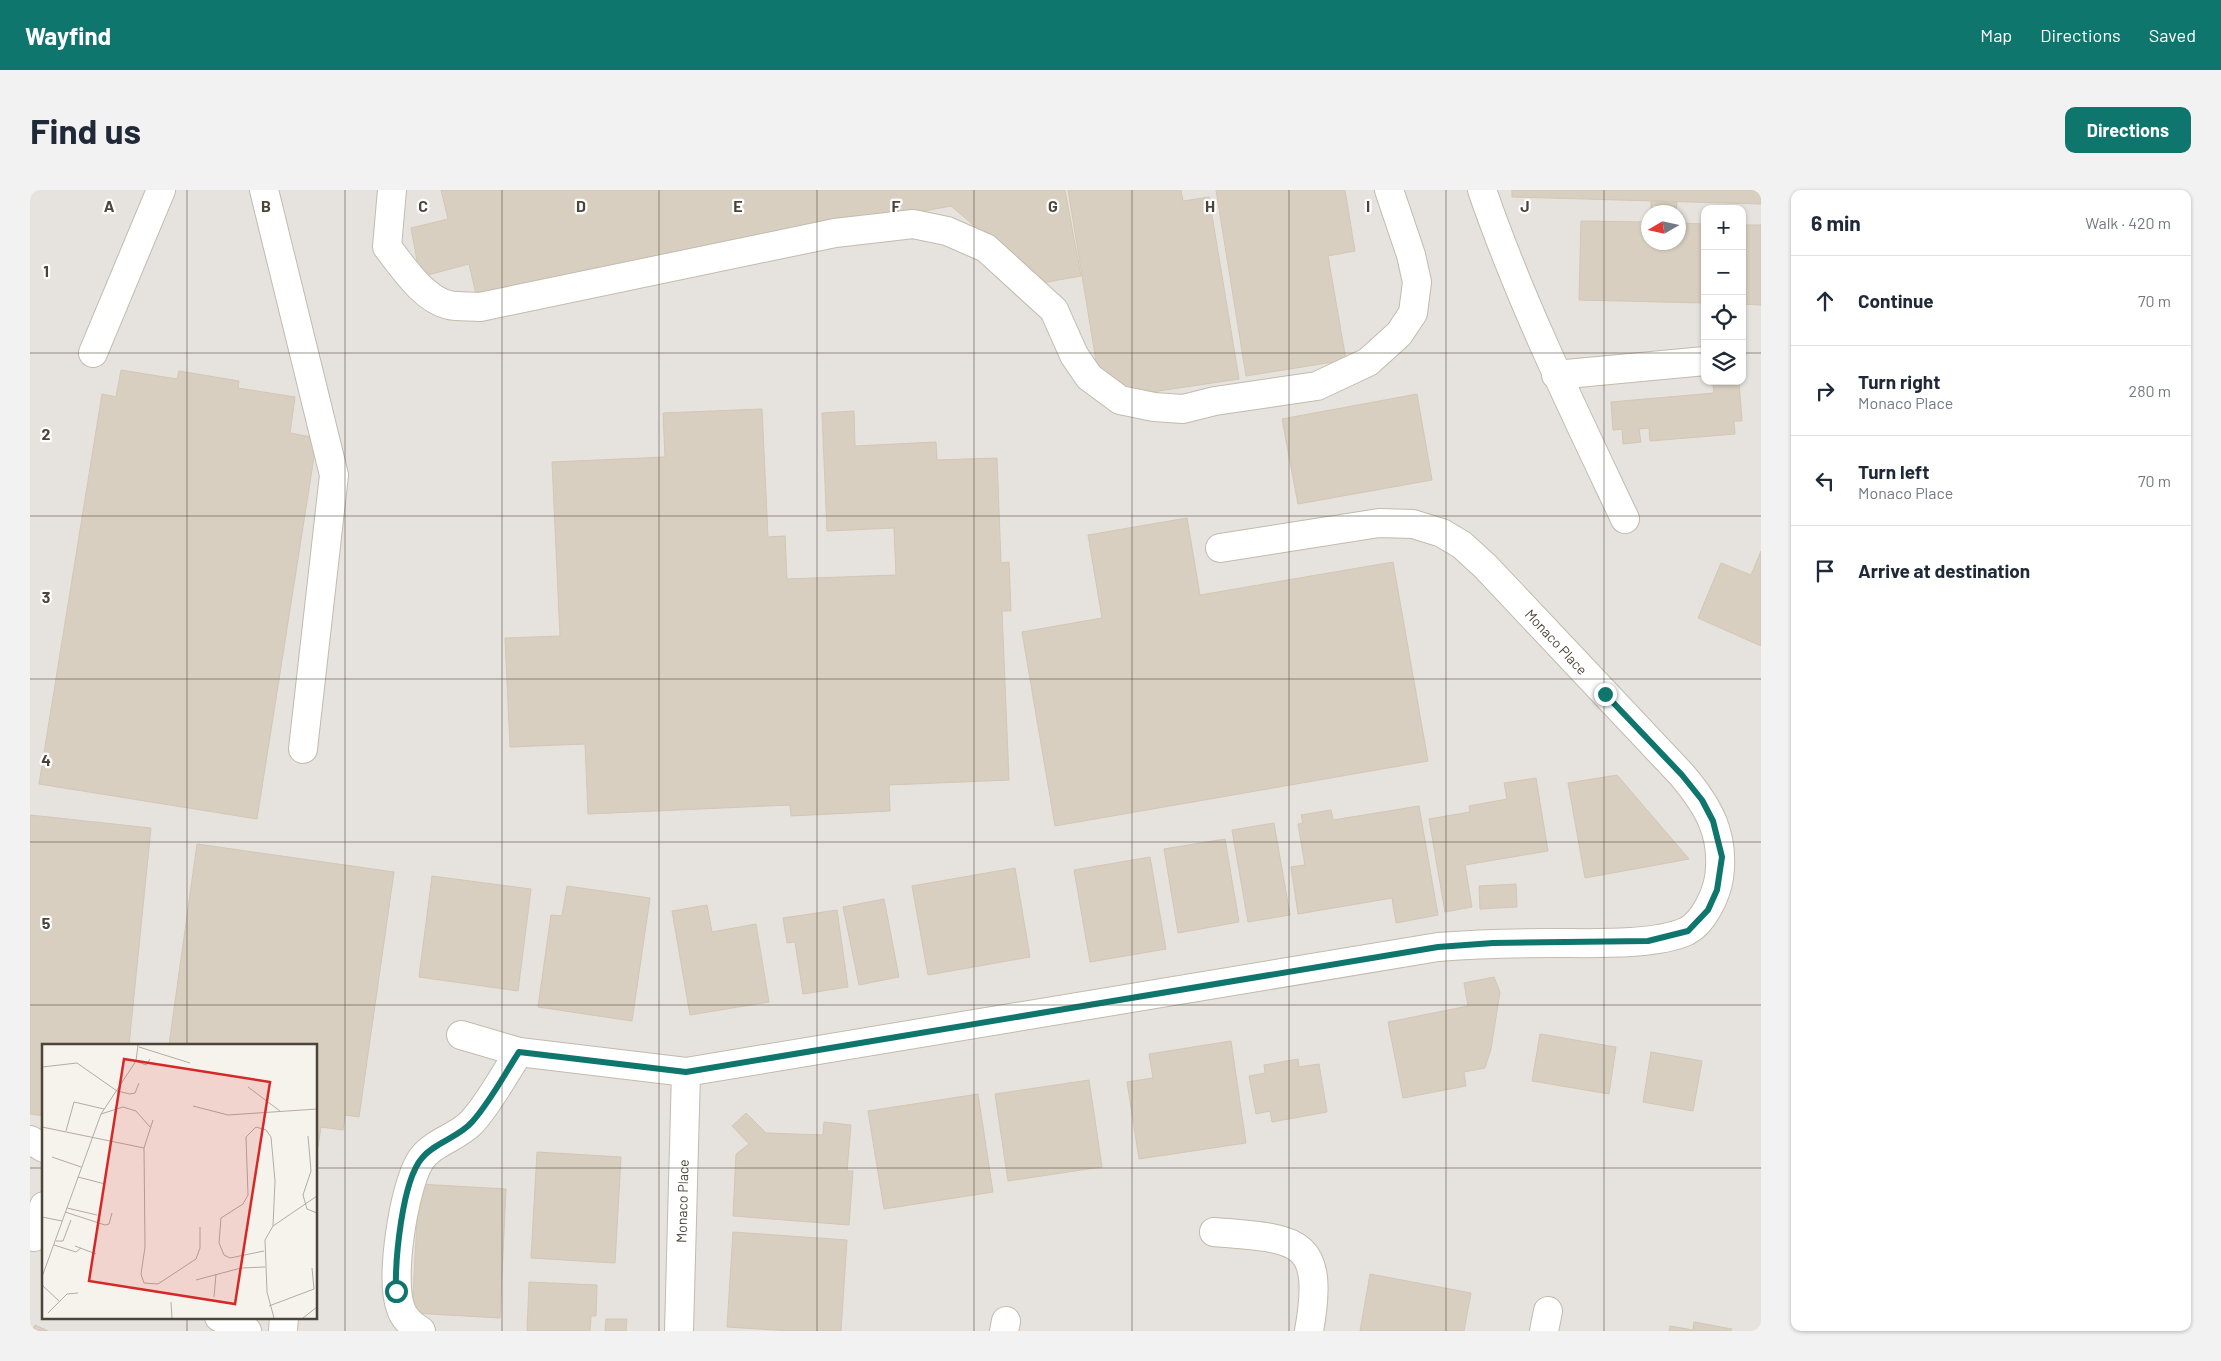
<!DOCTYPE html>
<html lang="en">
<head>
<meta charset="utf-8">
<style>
	:root { --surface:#fff; --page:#f2f2f3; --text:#1f2937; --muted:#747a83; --line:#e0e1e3; --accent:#0f766e }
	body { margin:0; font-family:Barlow,sans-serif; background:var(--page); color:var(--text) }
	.controls { position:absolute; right:15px; top:15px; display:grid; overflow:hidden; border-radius:10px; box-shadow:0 1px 4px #0004 }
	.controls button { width:45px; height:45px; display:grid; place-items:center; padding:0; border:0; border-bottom:1px solid var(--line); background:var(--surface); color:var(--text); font:25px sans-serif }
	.compass { position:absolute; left:1611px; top:15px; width:45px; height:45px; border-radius:50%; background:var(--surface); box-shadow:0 1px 4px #0004; rotate:261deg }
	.stop { position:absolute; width:15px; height:15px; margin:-11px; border:4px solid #0f766e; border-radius:50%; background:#fff }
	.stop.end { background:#0f766e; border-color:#fff; box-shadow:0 1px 5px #0008 }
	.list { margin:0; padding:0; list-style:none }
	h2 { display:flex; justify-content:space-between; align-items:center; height:65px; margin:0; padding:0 20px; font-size:21px }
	h2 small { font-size:16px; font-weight:400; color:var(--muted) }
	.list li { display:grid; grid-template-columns:32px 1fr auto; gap:15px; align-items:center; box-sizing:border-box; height:90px; padding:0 20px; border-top:1px solid var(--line) }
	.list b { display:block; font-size:19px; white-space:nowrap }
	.list p { margin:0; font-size:16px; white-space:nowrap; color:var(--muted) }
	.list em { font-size:16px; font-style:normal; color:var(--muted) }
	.icon { flex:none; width:28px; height:28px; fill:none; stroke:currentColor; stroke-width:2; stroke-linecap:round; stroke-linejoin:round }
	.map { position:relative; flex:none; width:1731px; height:1141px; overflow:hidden; border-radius:10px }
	header { display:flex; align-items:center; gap:30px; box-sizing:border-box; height:70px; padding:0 25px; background:var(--accent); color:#fff }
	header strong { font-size:24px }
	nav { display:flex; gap:28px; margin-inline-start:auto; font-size:18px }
	.intro { display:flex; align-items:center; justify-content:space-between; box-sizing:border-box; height:120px; padding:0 30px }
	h1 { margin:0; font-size:35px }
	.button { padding:12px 22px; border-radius:10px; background:var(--accent); color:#fff; font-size:18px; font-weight:700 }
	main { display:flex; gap:30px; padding:0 30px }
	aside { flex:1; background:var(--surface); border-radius:10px; box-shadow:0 1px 4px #0004 }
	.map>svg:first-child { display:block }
	.industrial { fill:#e6e2dd; fill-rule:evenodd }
	.building { fill:#d8cfc1; stroke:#d3c7b4 }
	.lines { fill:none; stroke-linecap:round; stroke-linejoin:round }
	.minor-casing { stroke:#c2bbae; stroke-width:30 }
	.minor { stroke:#fff; stroke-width:28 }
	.route { stroke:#0f766e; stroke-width:6 }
	.grid { fill:none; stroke:#4b4439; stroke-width:1; stroke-opacity:0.55 }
	.labels { text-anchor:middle; stroke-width:4.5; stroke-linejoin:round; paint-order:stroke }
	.street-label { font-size:14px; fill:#4b4439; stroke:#fff }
	.inset-road { fill:none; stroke:#b2ada4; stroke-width:1 }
	.view { fill:#d62828; fill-opacity:0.15; stroke:#d62828; stroke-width:2.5 }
	.inset-edge { fill:none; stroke:#4b4439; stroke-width:2.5 }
	.grid-label { font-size:16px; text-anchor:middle; font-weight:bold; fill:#4b4439; stroke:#fff; stroke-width:4.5; stroke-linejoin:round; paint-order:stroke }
</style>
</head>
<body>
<header>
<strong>Wayfind</strong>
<nav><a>Map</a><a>Directions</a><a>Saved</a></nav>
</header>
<div class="intro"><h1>Find us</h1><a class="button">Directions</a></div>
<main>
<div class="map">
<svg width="1731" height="1141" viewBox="0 0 1731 1141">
	<rect width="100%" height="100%" fill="#f6f3ec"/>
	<path class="industrial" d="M0 0H1731V1141H0ZM1675 19H1712V191H1675ZM1618 22H1648V52H1618ZM14 855H286V1127H14Z"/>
	<g class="building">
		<path d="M411 0H1035L1051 86 1012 93 921 16 446 104 439 74 390 87 381 38 418 29Z"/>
		<path d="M1038 0H1151L1153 11 1179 7 1209 189 1115 203 1083 195 1067 177Z"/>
		<path d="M1186 0H1315L1325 61 1298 66 1316 170 1216 186Z"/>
		<path d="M1482 0H1731V14L1482 7Z"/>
		<path d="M1621 11 1647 12 1646 22H1621Z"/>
		<path d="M1551 31 1618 32V52H1648V33L1675 34V113L1549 110Z"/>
		<path d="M1712 35H1731V115L1712 114Z"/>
		<path d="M91 180 147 189 149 181 209 191 208 198 265 207 260 243 287 248 227 629 9 594 72 204 86 207Z"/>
		<path d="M1683 191H1709L1712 231H1704L1705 244 1620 251 1619 238 1609 239 1611 252 1593 254 1592 239 1583 240 1581 212 1684 203Z"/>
		<path d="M1387 204 1402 290 1268 314 1252 229Z"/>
		<path d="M732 219 738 347 755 346 757 389 866 385 864 338 797 341 792 223 824 221 825 256 906 252 907 270 967 268 971 373 979 372 981 421H972L979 590 859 595 860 621 761 626 760 615 558 624 555 554 480 557 475 448 530 446 522 272 635 267 633 223Z"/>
		<path d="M1157 328 1170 405 1363 372 1398 571 1025 636 992 442 1072 428 1058 345Z"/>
		<path d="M1731 361V456L1668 428 1691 373 1721 385Z"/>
		<path d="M1587 585 1659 669 1555 688 1538 593Z"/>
		<path d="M1506 588 1518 661 1435 675 1442 717 1415 722 1399 629 1440 622 1439 616 1477 609 1474 593Z"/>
		<path d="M1389 616 1408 725 1366 733 1362 708 1268 724 1261 677 1275 675 1268 634 1273 633 1271 625 1301 620 1303 630Z"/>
		<path d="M0 625 121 638 99 855H14V926L0 924Z"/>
		<path d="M1244 633 1260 725 1218 732 1202 640Z"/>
		<path d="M1195 649 1209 732 1148 743 1134 659Z"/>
		<path d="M167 654 364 682 329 927 315 925 313 940 291 937 288 957 286 855H139Z"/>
		<path d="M1120 667 1136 759 1060 772 1044 680Z"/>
		<path d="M985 678 1000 767 898 785 882 696Z"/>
		<path d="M402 686 501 699 488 801 389 787Z"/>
		<path d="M1486 694 1487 717 1450 719 1449 696Z"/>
		<path d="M537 696 620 708 602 831 508 817 521 725 532 726Z"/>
		<path d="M854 709 869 787 829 795 813 717Z"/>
		<path d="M677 715 682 742 726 734 739 812 660 825 642 721Z"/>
		<path d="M807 720 818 797 773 804 765 752 757 753 753 728Z"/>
		<path d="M1464 787 1470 802 1461 859 1455 878 1434 882 1436 896 1373 908 1358 832 1438 816 1434 793Z"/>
		<path d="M1510 844 1586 857 1579 904 1502 891Z"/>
		<path d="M1201 851 1216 953 1109 969 1097 892 1123 888 1119 864Z"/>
		<path d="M1621 862 1672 871 1663 921 1613 912Z"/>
		<path d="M1268 869 1269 877 1289 874 1297 922 1242 932 1240 921 1226 924 1219 886 1235 883 1234 875Z"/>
		<path d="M1059 890 1072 977 978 991 965 904Z"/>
		<path d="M948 904 963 1002 854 1019 838 921Z"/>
		<path d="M716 923 736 943 793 945 794 932 821 935 817 981H823L819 1035 703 1026 706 964 719 954 702 936Z"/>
		<path d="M507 962 591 967 585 1073 501 1068Z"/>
		<path d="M389 994 476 999 470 1128 382 1123Z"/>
		<path d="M703 1042 817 1050 811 1141H761L697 1137Z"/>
		<path d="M1340 1084 1441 1103 1434 1141H1330Z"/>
		<path d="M499 1092 567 1095 566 1126H561L560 1141H497Z"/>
		<path d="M576 1129H597L596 1141H575Z"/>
		<path d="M1664 1132 1702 1139 1701 1141H1639L1640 1136 1663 1140Z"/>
		<path d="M5 1135 18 1141H2Z"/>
	</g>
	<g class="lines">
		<defs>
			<g id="minor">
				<path d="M234 0 304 285 273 559"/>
				<path d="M362 0 357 57C373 77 393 109 419 115 429 117 441 116 450 117L805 43 883 34 917 41 956 58 1024 120 1044 165 1059 187 1090 210 1124 217 1153 219 1185 211 1287 196 1338 172 1369 144 1383 123 1387 92 1381 65 1359 0"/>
				<path d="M1452 0C1491 113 1544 221 1595 329"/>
				<path d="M63 163 131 0"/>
				<path d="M1526 185 1675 171"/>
				<path d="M431 845 489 862 656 882 1408 757C1446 754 1484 753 1522 753 1558 753 1625 756 1657 741 1674 732 1686 705 1689 688 1695 645 1679 617 1652 585L1455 376 1432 355 1412 343 1383 334 1349 333 1190 358"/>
				<path d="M0 950 14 958"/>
				<path d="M1184 1042C1266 1049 1296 1046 1279 1141"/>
				<path d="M4 1047 14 1016"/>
				<path d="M189 1127 217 1141"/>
				<path d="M253 1141 254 1127"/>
				<path d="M391 1141C382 1135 374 1129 371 1119 359 1090 374 997 390 971 402 952 427 948 442 932 460 912 474 885 489 862"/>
				<path id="s1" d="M649 1141 656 882"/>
				<path d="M974 1141 976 1131"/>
				<path d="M1514 1141 1518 1121"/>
			</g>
		</defs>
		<use href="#minor" class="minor-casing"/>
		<use href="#minor" class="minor"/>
	</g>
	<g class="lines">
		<path class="route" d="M366 1101C365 1070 372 991 392 968 405 952 428 948 442 932 460 912 474 885 489 862L656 882 1408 757 1463 753 1618 751 1658 741 1678 720 1687 700 1692 667 1683 631 1672 610 1652 585 1575 504"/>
	</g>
	<path class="grid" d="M157 0V855M315 0V1141M472 0V1141M629 0V1141M787 0V1141M944 0V1141M1102 0V1141M1259 0V1141M1416 0V1141M1574 0V1141M0 163H1675M1712 163H1731M0 326H1731M0 489H1731M0 652H1731M0 815H1731M0 978H14M286 978H1731M157 1127V1141"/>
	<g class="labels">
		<g class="street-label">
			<text transform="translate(1526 452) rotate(47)" y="5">Monaco Place</text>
			<text dy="5" stroke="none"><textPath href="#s1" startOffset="130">Monaco Place</textPath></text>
		</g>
	</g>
	<g transform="translate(12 854)">
		<rect width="275" height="275" fill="#f6f3ec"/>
		<path class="inset-road" d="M97 3 148 19M94 17 104 21 108 15M0 23 35 19 75 47 88 50 93 49 97 39M206 43 238 67M151 62 186 71 275 65M59 70 81 63 94 67 108 83M111 76 102 104 103 203 99 230 102 239 116 240 154 215 158 204V183M0 83 102 104M24 87 32 58 62 65M266 92 269 127 261 151 265 165 275 169M10 113 39 123M36 133 63 140M25 164 55 171M23 168 63 181 67 180 70 169M0 173 20 177M14 197H21L29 176M12 201 34 208 39 204M33 202 54 210M222 207 188 214 182 211 177 199 179 174 201 160 206 151 204 93 214 83 224 86 229 93 233 137 231 182M0 233 59 70 94 17 96 1M154 236 199 224 223 223M0 241 17 257M172 253 174 230M129 258 130 274M227 262 272 245 270 224M6 269 25 250 36 249M232 274 225 248 223 196 231 182 275 152M261 274 275 263"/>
		<path class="view" d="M82 15 228 38 193 260 47 237Z"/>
		<rect width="275" height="275" class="inset-edge"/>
	</g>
	<g class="grid-label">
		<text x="79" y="22">A</text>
		<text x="236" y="22">B</text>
		<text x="393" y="22">C</text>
		<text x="551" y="22">D</text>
		<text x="708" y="22">E</text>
		<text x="866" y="22">F</text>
		<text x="1023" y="22">G</text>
		<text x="1180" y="22">H</text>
		<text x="1338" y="22">I</text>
		<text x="1495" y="22">J</text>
		<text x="16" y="87">1</text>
		<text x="16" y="250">2</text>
		<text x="16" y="413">3</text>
		<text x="16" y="576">4</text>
		<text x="16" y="739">5</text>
	</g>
</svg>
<div class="controls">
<button>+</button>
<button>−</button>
<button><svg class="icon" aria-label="locate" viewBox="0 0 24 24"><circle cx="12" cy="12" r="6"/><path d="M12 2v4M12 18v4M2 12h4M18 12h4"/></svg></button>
<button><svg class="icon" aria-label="layers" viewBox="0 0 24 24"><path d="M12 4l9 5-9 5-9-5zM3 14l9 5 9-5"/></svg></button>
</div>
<svg class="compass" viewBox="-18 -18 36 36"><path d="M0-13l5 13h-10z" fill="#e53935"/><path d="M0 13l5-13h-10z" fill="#747a83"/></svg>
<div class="stop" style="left:366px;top:1101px"></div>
<div class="stop end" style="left:1575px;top:504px"></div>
</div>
<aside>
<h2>6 min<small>Walk · 420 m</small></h2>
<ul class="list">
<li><svg class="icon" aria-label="ahead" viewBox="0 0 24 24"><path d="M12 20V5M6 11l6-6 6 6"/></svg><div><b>Continue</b></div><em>70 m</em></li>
<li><svg class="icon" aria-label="right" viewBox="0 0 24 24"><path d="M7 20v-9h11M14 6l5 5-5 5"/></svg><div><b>Turn right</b><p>Monaco Place</p></div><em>280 m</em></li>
<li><svg class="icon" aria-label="left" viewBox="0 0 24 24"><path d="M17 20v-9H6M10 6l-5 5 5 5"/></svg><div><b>Turn left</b><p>Monaco Place</p></div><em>70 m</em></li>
<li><svg class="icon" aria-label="arrive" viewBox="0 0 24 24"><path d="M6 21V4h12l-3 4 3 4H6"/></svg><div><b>Arrive at destination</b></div></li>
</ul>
</aside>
</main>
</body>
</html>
